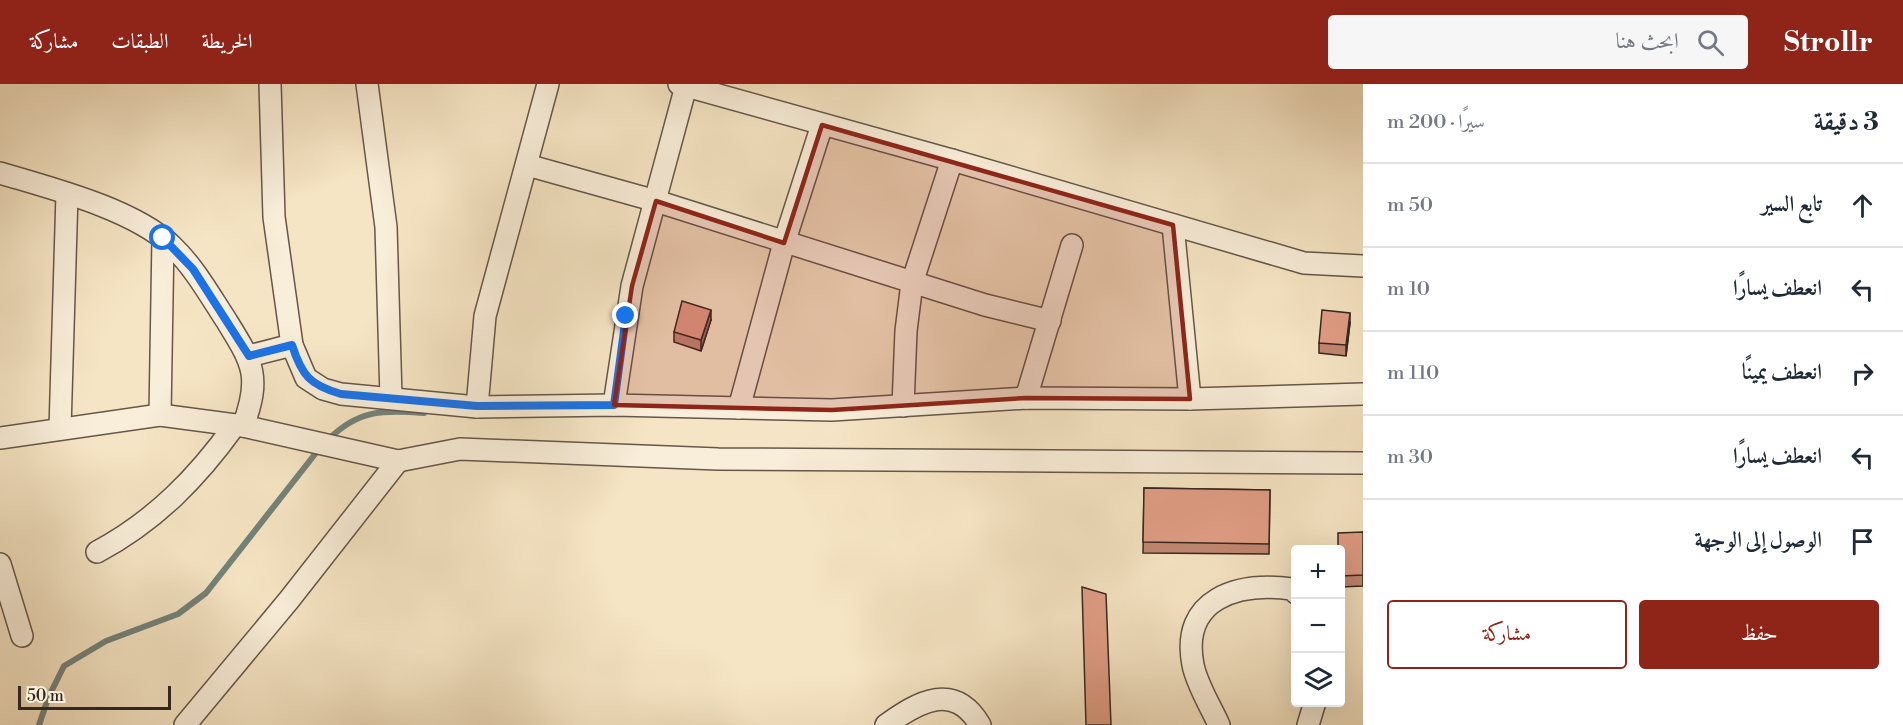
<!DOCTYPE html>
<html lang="ar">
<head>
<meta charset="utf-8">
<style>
	:root { --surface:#fff; --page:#f6f6f7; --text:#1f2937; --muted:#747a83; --line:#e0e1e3; --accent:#8f2418 }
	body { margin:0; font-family:"Libre Bodoni",Amiri,serif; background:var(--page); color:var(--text); direction:rtl }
	.controls { position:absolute; right:18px; bottom:18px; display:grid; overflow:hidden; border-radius:6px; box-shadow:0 6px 24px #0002 }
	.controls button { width:54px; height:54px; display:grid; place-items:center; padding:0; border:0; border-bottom:2px solid var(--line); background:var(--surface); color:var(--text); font:30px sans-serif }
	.scale { position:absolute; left:18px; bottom:15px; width:153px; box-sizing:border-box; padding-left:6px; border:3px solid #352821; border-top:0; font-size:16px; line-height:21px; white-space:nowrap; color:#352821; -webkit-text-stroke:4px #f9eed9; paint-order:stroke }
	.stop { position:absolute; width:18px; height:18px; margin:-14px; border:4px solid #1a73e8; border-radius:50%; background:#fff }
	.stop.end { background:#1a73e8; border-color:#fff; box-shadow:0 2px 6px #0008 }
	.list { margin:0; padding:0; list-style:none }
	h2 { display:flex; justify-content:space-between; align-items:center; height:78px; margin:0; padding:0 24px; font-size:26px }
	h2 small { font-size:20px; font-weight:400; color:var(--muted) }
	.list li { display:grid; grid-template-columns:39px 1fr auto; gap:18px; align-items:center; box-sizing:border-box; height:84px; padding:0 24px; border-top:2px solid var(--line) }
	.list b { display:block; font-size:22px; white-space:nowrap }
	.list em { font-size:20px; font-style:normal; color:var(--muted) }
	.actions { display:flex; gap:12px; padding:18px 24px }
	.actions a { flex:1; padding:14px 0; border:2px solid var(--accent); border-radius:6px; text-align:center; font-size:21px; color:var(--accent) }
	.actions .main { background:var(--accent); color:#fff }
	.icon { flex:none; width:33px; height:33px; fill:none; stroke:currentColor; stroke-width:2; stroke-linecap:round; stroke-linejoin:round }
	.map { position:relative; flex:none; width:1363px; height:641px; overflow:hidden; direction:ltr }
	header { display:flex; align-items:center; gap:36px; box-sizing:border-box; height:84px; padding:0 30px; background:var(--accent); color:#fff }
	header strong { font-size:28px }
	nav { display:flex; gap:33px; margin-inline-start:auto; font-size:21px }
	.search { width:420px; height:54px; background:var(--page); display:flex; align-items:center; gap:15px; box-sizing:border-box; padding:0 21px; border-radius:6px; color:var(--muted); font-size:22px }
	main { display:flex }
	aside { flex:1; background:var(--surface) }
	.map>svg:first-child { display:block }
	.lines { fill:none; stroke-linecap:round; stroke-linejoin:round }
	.stream { stroke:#73837a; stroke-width:6 }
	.minor-casing { stroke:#65574a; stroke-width:24 }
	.minor { stroke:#f9eed9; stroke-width:21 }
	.wall { fill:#c28873; stroke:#352821; stroke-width:1.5 }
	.shaded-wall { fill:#9e6f5e; stroke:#352821; stroke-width:1.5 }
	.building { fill:#e19e86; stroke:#352821; stroke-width:1.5 }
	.route { stroke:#1a73e8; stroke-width:8 }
	.marked { fill:#8f2418; fill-opacity:0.2; stroke:#8f2418; stroke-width:4.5; stroke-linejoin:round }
</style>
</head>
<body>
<header>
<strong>Strollr</strong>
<div class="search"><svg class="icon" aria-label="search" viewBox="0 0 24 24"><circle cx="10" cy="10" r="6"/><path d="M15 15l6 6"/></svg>ابحث هنا</div>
<nav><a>الخريطة</a><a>الطبقات</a><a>مشاركة</a></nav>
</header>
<main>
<aside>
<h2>3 دقيقة<small>سيرًا · 200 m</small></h2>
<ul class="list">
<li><svg class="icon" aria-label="ahead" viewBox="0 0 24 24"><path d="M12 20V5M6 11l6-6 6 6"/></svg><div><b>تابع السير</b></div><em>50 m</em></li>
<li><svg class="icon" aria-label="left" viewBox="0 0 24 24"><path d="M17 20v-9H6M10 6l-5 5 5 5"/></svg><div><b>انعطف يسارًا</b></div><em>10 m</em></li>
<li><svg class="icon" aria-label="right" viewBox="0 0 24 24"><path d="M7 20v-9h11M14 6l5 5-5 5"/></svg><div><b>انعطف يمينًا</b></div><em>110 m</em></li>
<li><svg class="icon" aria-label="left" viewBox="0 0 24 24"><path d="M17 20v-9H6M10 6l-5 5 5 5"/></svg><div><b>انعطف يسارًا</b></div><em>30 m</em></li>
<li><svg class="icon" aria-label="arrive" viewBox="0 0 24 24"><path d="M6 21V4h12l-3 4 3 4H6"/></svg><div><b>الوصول إلى الوجهة</b></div></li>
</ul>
<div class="actions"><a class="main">حفظ</a><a>مشاركة</a></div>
</aside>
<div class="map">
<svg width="1363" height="641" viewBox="0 0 1363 641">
	<rect width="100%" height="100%" fill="#f6e5c4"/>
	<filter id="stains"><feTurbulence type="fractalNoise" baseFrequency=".00333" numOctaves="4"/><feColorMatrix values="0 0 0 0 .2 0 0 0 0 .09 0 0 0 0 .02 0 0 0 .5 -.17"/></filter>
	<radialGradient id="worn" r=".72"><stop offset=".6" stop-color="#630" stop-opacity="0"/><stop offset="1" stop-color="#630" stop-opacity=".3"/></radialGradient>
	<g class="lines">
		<g class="stream">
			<path d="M329 355C359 325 385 326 424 329"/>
			<path d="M39 641 49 612 64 582 106 557 178 530 206 509 319 365"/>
		</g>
		<defs>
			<g id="minor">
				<path d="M270 0 274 133 292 261 306 294 323 305 341 310 477 323 614 321 832 326 1026 314 1190 315 1363 310"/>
				<path d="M367 0 386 143 391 313"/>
				<path d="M679 0 952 76 1304 179 1363 182"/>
				<path d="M527 81 656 117 985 221 1050 237"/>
				<path d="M0 89C50 104 134 125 172 162 194 183 209 210 226 236 252 278 262 292 243 342"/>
				<path d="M1173 141 1190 315"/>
				<path d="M249 272 292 261"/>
				<path d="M1026 314 1072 161"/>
				<path d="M614 321 632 202 686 2"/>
				<path d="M903 322 906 247 912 199 952 76"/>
				<path d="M477 323 485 232 548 0"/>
				<path d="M739 324 784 159 822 41"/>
				<path d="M160 331 163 154"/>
				<path d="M60 345 67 110"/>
				<path d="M0 354 160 331 243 342 398 377 460 365 718 375 1363 379"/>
				<path d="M97 468C155 437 197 394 235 341"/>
				<path d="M0 480 22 552"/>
				<path d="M185 641 289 516 398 377"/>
				<path d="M886 641C918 618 954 597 980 641"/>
				<path d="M1219 641C1211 623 1197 601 1193 581 1180 514 1238 498 1292 505L1296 509"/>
				<path d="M1308 641 1315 618"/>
			</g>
		</defs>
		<use href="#minor" class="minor-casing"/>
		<use href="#minor" class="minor"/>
	</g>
	<g class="wall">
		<path d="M711 236 701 267 674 258V248Z"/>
		<path d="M1350 239 1346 272 1319 269V259Z"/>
		<path d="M1144 404 1270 406 1269 470 1143 469Z"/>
		<path d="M1363 448V502L1341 503V465Z"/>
	</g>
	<g class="shaded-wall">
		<path d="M711 226V236L701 267V256Z"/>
		<path d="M1350 229V239L1346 272V261Z"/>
	</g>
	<g class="building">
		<path d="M682 217 711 226 701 256 674 248Z"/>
		<path d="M1322 226 1350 229 1346 261 1319 259Z"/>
		<path d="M1144 404 1270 406 1269 460 1143 458Z"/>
		<path d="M1363 448V491L1341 492V465H1338V449Z"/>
		<path d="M1082 503 1106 510 1111 641H1086Z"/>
	</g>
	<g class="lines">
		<path class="route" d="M163 154 193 185 249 272 292 261C302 292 310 301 341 310L477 322 614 321 626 232"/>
	</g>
	<path class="marked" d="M822 41 1173 141 1190 315 1026 314 832 326 614 321 632 202 656 117 784 159Z"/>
	<rect width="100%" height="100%" filter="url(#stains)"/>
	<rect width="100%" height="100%" fill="url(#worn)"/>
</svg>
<div class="controls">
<button>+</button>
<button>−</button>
<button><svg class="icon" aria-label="layers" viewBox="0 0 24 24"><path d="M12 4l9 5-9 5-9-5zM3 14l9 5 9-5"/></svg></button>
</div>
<div class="scale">50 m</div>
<div class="stop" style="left:163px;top:154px"></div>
<div class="stop end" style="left:626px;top:232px"></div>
</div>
</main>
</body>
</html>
